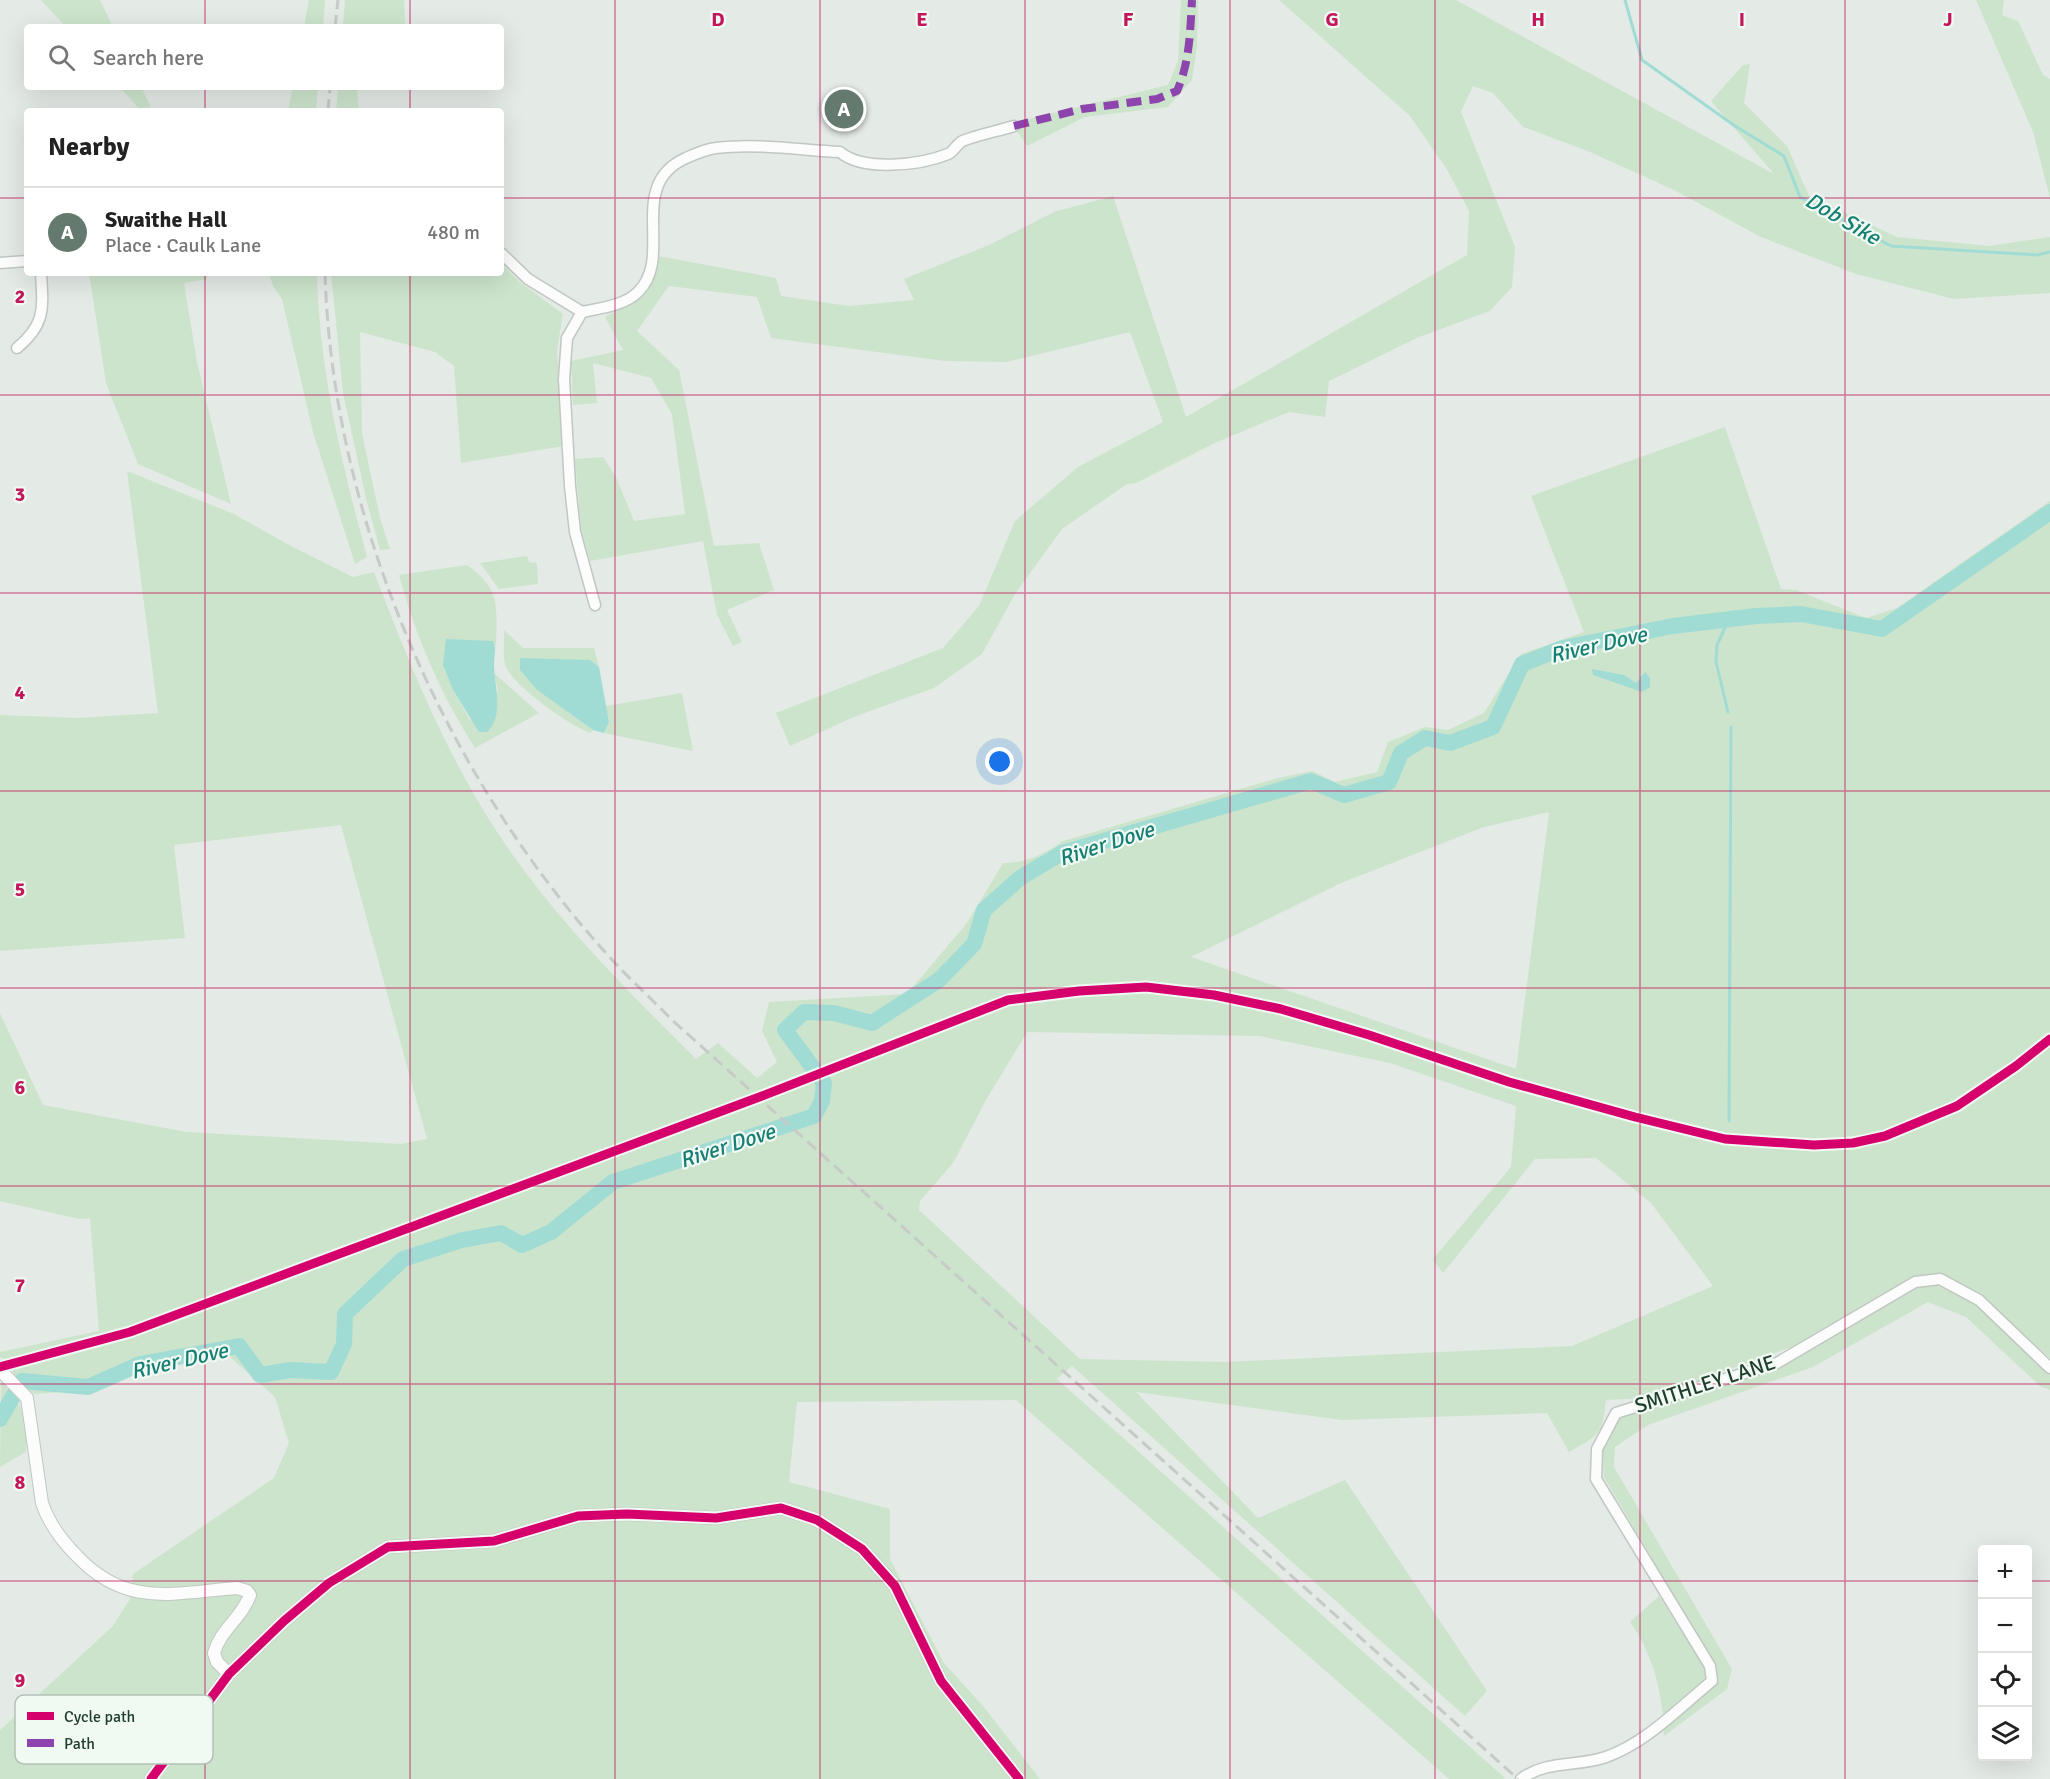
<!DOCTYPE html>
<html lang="en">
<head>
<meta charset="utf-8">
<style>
	:root { --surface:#fff; --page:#f6f6f6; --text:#222; --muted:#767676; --line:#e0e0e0; --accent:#657a6e }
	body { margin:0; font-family:Signika,sans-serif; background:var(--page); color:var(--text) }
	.controls { position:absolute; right:18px; bottom:18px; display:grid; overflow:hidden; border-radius:6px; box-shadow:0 6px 24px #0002 }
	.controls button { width:54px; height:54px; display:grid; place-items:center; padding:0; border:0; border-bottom:2px solid var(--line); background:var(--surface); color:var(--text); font:30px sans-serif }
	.you { position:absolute; left:1000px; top:762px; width:21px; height:21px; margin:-15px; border:4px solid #fff; border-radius:50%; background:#1a73e8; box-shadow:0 0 0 9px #1a73e833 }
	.badge { display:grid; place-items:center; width:39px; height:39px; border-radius:50%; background:var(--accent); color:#fff; font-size:20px; font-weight:700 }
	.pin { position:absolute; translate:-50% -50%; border:3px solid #fff; box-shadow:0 2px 6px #0006 }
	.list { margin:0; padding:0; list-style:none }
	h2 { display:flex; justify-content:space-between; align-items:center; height:78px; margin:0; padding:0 24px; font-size:26px }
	h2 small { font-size:20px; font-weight:400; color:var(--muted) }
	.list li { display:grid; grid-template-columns:39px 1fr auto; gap:18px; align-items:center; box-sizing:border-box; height:90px; padding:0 24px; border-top:2px solid var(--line) }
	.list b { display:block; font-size:22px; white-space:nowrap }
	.list p { margin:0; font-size:20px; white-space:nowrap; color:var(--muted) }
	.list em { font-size:20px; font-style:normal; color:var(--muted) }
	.icon { flex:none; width:33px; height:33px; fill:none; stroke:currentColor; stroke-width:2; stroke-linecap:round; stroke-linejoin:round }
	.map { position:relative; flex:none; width:2050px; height:1779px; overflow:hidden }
	.search { position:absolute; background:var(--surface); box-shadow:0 6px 24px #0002; left:24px; top:24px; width:480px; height:66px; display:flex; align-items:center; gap:15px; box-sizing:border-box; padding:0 21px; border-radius:6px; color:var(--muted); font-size:22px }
	.panel { position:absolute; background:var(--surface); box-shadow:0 6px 24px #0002; left:24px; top:108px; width:480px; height:168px; border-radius:6px }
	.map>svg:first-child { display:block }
	.green { fill:#cce4cc; fill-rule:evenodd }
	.water { fill:#a1dcd4 }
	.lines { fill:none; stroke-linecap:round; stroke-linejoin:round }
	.stream { stroke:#a1dcd4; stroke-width:3 }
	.river { stroke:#a1dcd4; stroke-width:16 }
	.minor-casing { stroke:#c1c7c2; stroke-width:13 }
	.tertiary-casing { stroke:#c1c7c2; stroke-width:14 }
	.minor { stroke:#fbfcfb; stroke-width:10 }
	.tertiary { stroke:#fbfcfb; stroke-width:12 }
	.rail { stroke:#c6cbc8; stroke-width:3; stroke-dasharray:12 6; stroke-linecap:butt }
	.quiet { stroke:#8e44ad; stroke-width:8; stroke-dasharray:15 8; stroke-linecap:butt }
	.cycleway-casing { stroke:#f1f9f3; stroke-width:13 }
	.cycleway { stroke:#d6006c; stroke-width:9 }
	.grid { fill:none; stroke:#c2185b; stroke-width:1.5; stroke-opacity:0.55 }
	.labels { text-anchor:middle; stroke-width:4.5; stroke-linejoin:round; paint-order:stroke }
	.street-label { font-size:21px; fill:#203e2e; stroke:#f1f9f3 }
	.water-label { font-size:22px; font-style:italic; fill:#167f74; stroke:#f1f9f3 }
	.key { fill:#f1f9f3; stroke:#b2c1b8; stroke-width:1.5 }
	.key-label { font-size:16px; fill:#203e2e }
	.grid-label { font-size:20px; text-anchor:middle; font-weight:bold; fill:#c2185b; stroke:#f1f9f3; stroke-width:4.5; stroke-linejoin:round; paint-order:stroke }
</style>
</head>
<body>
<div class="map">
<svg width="2050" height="1779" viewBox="0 0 2050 1779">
	<rect width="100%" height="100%" fill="#e4eae5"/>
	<g class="green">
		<path d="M41 0H100L113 27H66Z"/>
		<path d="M309 0H325L323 27H304Z"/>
		<path d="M345 0H404L405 27H343Z"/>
		<path d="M1181 0H1198L1197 46 1192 80 1168 107 1085 117 1027 146 1012 123 1168 85 1178 61Z"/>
		<path d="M1279 0H1456L1774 174 1711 101 1743 65 1750 64 1744 103 1787 146 1809 196 1897 237 1989 246 2050 237V293L1954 299 1856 274 1761 237 1674 190 1590 152 1523 127 1493 93 1473 86 1461 112 1515 247 1512 287 1490 311 1419 337 1329 381 1325 417 1289 412 1217 442 1136 483 1127 484 1062 529 1015 594 982 654 934 688 856 716 790 746 776 713 943 648 979 606 1015 521 1078 467 1163 422 1130 332 1007 362 945 361 771 338 757 297 669 286 637 331 679 370 714 546 759 543 774 590 727 610 742 642 733 646 717 615 703 541 590 561 581 529 575 459 603 457 616 477 634 521 685 514 672 414 651 378 593 363 597 403 573 405 571 361 623 350 605 317C636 301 653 293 658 256L776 278 781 296 849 306 914 300 904 279 989 245 1054 212 1113 196 1186 417 1467 255 1469 211 1446 168 1410 116Z"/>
		<path d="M1976 0H2004L2002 15 2018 21 2043 75 2050 79V198L2033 132Z"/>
		<path d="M120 87H141L151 107 139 109Z"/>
		<path d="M293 87H318L316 111H288Z"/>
		<path d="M338 87H357L359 111H336Z"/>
		<path d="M501 264 520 282 563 314 557 350 564 446 461 463 454 366 435 352 360 332 362 433 380 518 390 549 380 550 366 498 343 393 331 273H501Z"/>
		<path d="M89 273H206L207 279 184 283 197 362 231 504 138 464 106 383Z"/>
		<path d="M269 273H317C319 370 342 464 367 557L355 564 313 432 282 299 273 286Z"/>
		<path d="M1725 427 1781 589 1796 590 1866 618 1897 608 2050 501V1358L1977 1296 1939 1275 1913 1280 1797 1345 1649 1398 1606 1400C1602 1435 1599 1435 1569 1452L1547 1413 1342 1420 1136 1392 1258 1518 1345 1480 1487 1691 1465 1716 1072 1366 1057 1379 1505 1778 1503 1779H1449L1016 1400 797 1402 789 1482 890 1509V1559L944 1663 984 1707 1040 1779H0V1730L112 1627 130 1599 133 1574 274 1478 289 1443 275 1397 229 1356 144 1369 92 1390 33 1394 13 1374V1363L0 1357V1352L99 1331 90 1218 79 1219 0 1201V1013L43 1105 186 1132 401 1144 427 1139 341 825 174 845 185 938 0 951V715L78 718 158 713 127 471 234 514 289 545 353 577 374 572C409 663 446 756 501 838 556 920 626 989 696 1059L718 1043 757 1078 777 1062 762 1031 769 1002 907 994 967 923 1003 863C1027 863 1044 854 1063 841L1278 778 1312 771 1335 782 1377 772 1388 742 1425 727 1448 730 1484 713 1521 654 1584 632 1531 496ZM1549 812 1516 1069 1191 957 1341 883 1484 827ZM1027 1032 1259 1036 1390 1063 1516 1106 1511 1167 1433 1259 1443 1273 1535 1159 1596 1158 1651 1203 1713 1286 1572 1346 1225 1362 1080 1359 919 1210 920 1201 953 1163 986 1100Z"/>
		<path d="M527 556 529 562 537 563 538 584 499 589 480 563Z"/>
		<path d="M467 565C501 588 497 609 496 647L493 641 443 665 453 690 470 720 498 691 494 673 539 713 475 748C441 694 416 638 399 575Z"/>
		<path d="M504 630 523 648H594L599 667 590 660 537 690 593 730 590 733C570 726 514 686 506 667 502 658 505 640 504 630Z"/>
		<path d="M682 693 693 751 604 733 609 722 606 706Z"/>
		<path d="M1939 1284 1976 1304 2050 1375V1390L2040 1386 1966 1317 1928 1302 1813 1367 1648 1425 1615 1447 1614 1467 1732 1669 1727 1689 1664 1736 1663 1724 1715 1681 1714 1664 1604 1477 1602 1450 1620 1417 1779 1366 1916 1287Z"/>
		<path d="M1 1380 26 1415V1452L0 1467Z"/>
		<path d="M1659 1596 1705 1668V1679L1663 1717C1660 1684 1650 1649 1630 1622Z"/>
	</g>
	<g class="water">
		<path d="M446 639 493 641C497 649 494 655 494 664 494 685 505 716 487 732H479L453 690 443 665Z"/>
		<path d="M520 658 590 660 599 667 609 722 604 733 593 730 537 690 520 670Z"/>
		<path d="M1592 669 1624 675 1636 683 1645 672 1650 678V687L1642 692 1593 675Z"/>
	</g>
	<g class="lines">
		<g class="stream">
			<path d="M1625 0 1642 60 1735 126 1784 156 1800 197 1891 246 2037 255 2050 252"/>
			<path d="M1728 712 1716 662 1717 645 1729 619"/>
			<path d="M1729 1121 1731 727"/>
		</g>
		<path class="river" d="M0 1419 22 1381 88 1387 140 1364 239 1346 260 1375 291 1370 331 1372 344 1344 345 1314 403 1259 462 1240 501 1233 522 1245 551 1232 613 1182 814 1116 822 1101 824 1083 785 1030 804 1012 834 1013 872 1023 939 980 974 944 984 910 1020 878 1062 853 1311 781 1344 795 1389 782 1401 753 1425 738 1450 743 1493 727 1522 664 1563 648 1673 626 1756 616 1801 614 1882 629 2050 512"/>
		<defs>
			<g id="minor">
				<path d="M501 253 528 279 582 312"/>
				<path d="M0 263 27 261"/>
				<path d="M582 312C600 308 624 306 638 292 675 256 625 185 686 158 695 154 706 149 716 148 756 143 800 150 840 152 863 172 921 165 948 154 955 151 957 142 965 140 981 134 998 131 1014 126"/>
				<path d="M582 312 567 338 564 379 570 486 575 532 595 605"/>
				<path d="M17 348C46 324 43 308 41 273"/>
				<path d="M1521 1779C1546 1760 1577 1767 1606 1757 1646 1743 1679 1708 1712 1681L1710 1666 1596 1479 1597 1449 1616 1413 1777 1363 1915 1282 1940 1279 1979 1300 2050 1368"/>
			</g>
			<g id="tertiary">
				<path d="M0 1370 27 1398 42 1503C49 1524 61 1540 77 1556 126 1608 173 1593 237 1588L247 1591 250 1595C242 1618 220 1630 214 1653L217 1662 229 1674"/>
				<path d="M151 1779 229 1674 284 1621 329 1583 388 1547 494 1541 578 1516 627 1514 716 1518 781 1508 817 1520 862 1549 895 1586 941 1681 1019 1779"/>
			</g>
		</defs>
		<use href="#minor" class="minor-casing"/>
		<use href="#tertiary" class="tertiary-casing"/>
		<use href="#minor" class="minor"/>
		<use href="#tertiary" class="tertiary"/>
		<g class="rail">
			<path d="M335 27 338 0"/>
			<path d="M328 111 330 87"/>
			<path d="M325 273C332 516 443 772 605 952 626 976 650 997 672 1020L1518 1779"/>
		</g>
		<path class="quiet" d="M1014 126 1082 109 1157 99 1177 91C1190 61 1190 32 1192 0"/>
		<defs>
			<g id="cycleway">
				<path d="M0 1367 130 1332 762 1096 1008 1000 1079 991 1146 987 1214 995 1281 1009 1369 1035 1509 1082 1635 1117 1725 1139 1814 1145 1853 1143 1885 1136 1957 1106 2016 1066 2050 1039"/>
				<path d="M151 1779 229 1674 284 1621 329 1583 388 1547 494 1541 578 1516 627 1514 716 1518 781 1508 817 1520 862 1549 895 1586 941 1681 1019 1779"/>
			</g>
		</defs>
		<use href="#cycleway" class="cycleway-casing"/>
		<use href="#cycleway" class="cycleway"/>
	</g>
	<path class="grid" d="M205 0V27M410 0V27M615 0V1779M820 0V1779M1025 0V1779M1230 0V1779M1435 0V1779M1640 0V1779M1845 0V1779M205 87V111M410 87V111M0 198H27M501 198H2050M205 273V1779M410 273V1779M0 395H2050M0 593H2050M0 791H2050M0 988H2050M0 1186H2050M0 1384H2050M0 1581H1982M2028 1581H2050"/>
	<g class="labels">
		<g class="street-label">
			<text transform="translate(1705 1384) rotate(-18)" y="7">SMITHLEY LANE</text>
		</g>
		<g class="water-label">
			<text transform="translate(1843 218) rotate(30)" y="8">Dob Sike</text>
			<text transform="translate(1598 644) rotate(-13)" y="8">River Dove</text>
			<text transform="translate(1106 843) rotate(-18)" y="8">River Dove</text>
			<text transform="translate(727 1145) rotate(-18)" y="8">River Dove</text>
			<text transform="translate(179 1360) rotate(-13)" y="8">River Dove</text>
		</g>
	</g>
	<rect x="15" y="1695" width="198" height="69" rx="9" class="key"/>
	<rect x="27" y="1712" width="27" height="8" fill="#d6006c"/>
	<rect x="27" y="1739" width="27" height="8" fill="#8e44ad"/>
	<g class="key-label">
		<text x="64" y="1722">Cycle path</text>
		<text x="64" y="1749">Path</text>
	</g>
	<g class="grid-label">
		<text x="718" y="26">D</text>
		<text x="922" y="26">E</text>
		<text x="1128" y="26">F</text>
		<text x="1332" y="26">G</text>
		<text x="1538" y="26">H</text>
		<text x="1742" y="26">I</text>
		<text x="1948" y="26">J</text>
		<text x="20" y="303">2</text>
		<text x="20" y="501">3</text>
		<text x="20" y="699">4</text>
		<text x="20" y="896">5</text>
		<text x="20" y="1094">6</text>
		<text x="20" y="1292">7</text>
		<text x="20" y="1489">8</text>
		<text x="20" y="1687">9</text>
	</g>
</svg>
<div class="controls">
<button>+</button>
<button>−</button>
<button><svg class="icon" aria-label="locate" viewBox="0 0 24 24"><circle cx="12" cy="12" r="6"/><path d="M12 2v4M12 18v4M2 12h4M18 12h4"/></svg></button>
<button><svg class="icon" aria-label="layers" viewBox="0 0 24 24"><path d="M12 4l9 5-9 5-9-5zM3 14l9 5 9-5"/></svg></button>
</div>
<div class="you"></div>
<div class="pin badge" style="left:844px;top:109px">A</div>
<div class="search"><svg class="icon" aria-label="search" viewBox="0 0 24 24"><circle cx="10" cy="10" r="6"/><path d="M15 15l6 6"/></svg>Search here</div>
<section class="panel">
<h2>Nearby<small></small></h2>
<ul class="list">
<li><span class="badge">A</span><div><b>Swaithe Hall</b><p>Place · Caulk Lane</p></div><em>480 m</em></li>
</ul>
</section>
</div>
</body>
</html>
